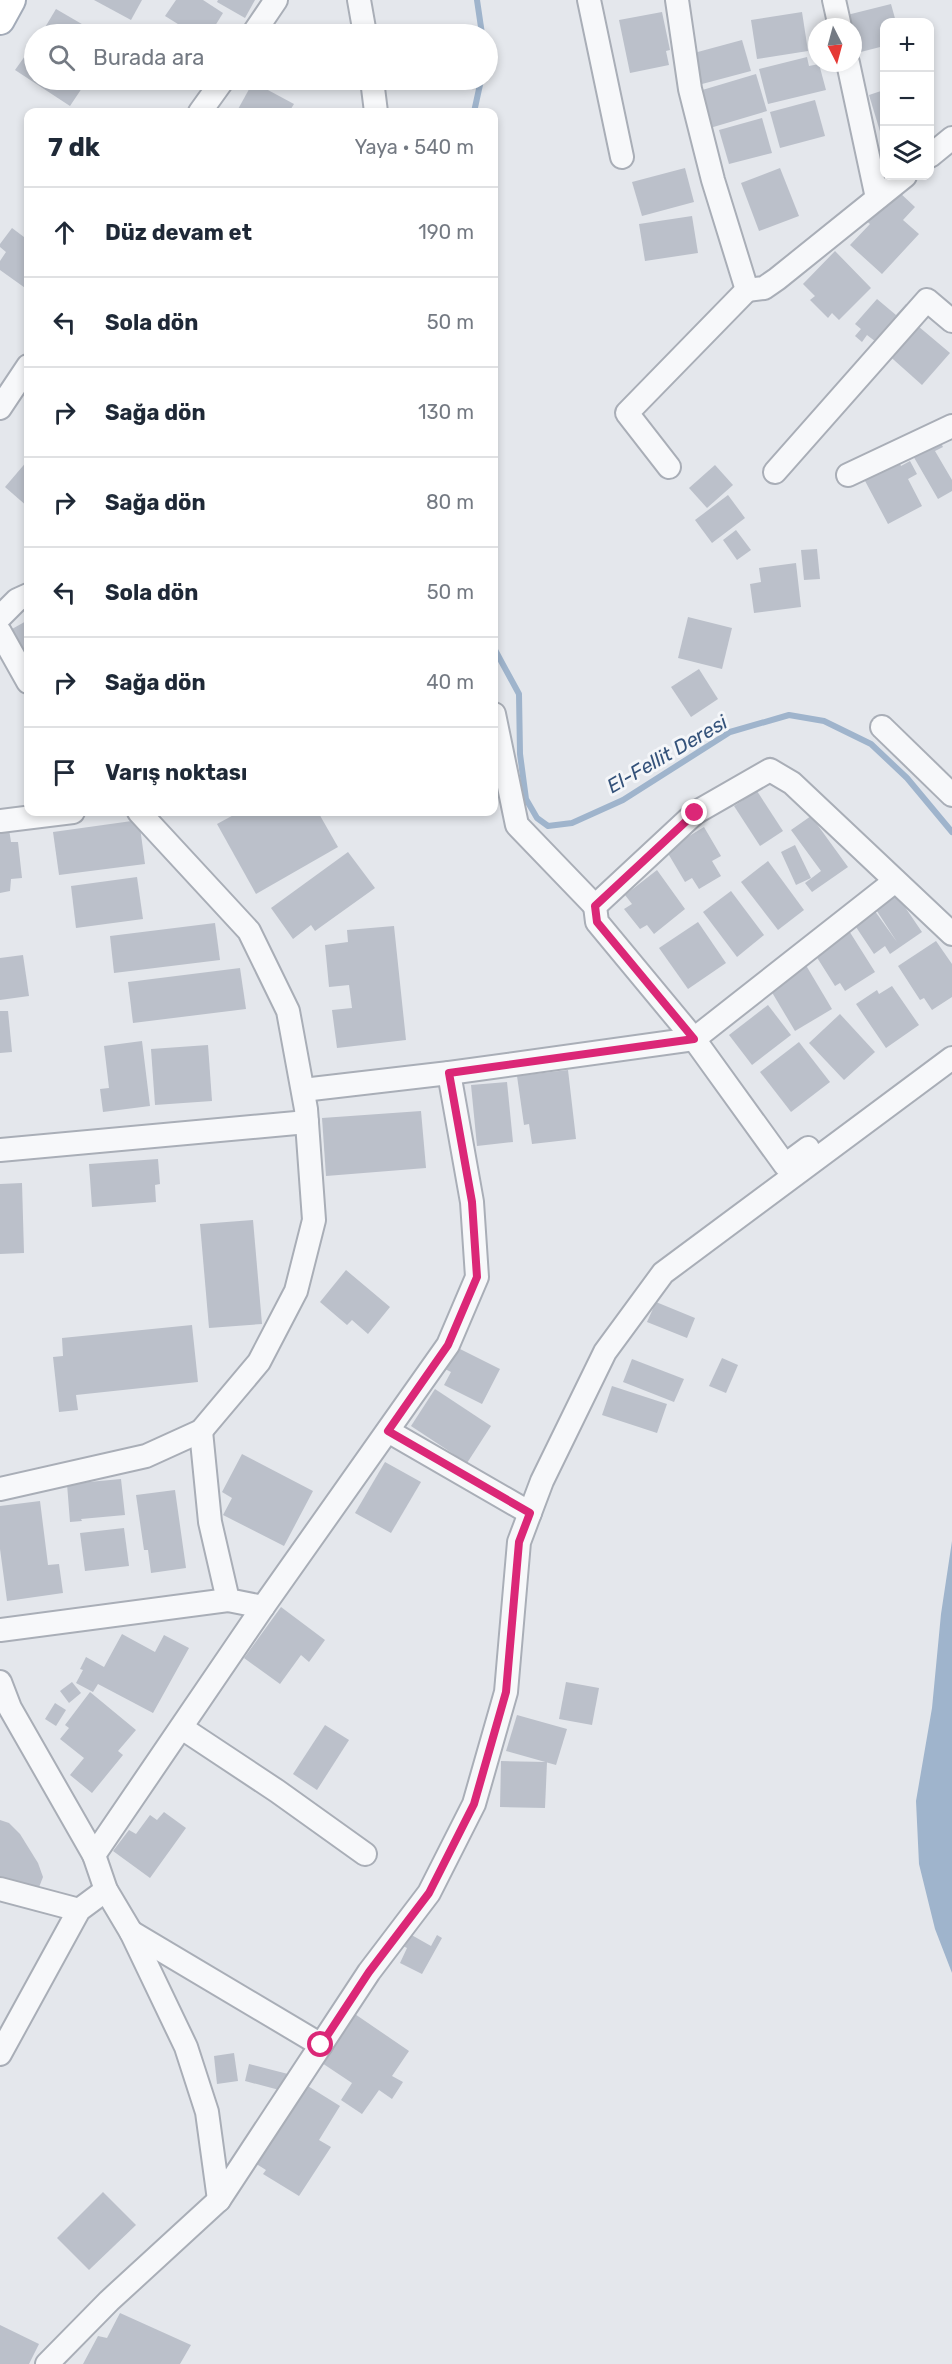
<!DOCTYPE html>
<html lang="tr">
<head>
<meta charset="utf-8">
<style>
	:root { --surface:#fff; --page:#f6f6f7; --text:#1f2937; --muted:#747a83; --line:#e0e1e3 }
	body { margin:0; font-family:Rubik,sans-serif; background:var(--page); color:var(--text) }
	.controls { position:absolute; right:18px; top:18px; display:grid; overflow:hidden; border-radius:12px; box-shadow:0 3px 9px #0003 }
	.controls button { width:54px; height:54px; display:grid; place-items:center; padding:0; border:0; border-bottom:2px solid var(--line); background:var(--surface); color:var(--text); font:30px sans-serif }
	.compass { position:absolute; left:808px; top:18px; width:54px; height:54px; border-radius:50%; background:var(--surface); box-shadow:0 3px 9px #0003; rotate:174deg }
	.stop { position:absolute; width:18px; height:18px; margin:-14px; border:4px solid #db2777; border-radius:50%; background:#fff }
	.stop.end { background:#db2777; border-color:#fff; box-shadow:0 2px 6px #0008 }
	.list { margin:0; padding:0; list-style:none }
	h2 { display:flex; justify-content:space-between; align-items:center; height:78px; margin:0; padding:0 24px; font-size:26px }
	h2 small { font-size:20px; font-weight:400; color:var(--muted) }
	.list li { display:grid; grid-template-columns:39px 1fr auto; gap:18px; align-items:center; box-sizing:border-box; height:90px; padding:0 24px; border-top:2px solid var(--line) }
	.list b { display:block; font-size:22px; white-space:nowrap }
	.list em { font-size:20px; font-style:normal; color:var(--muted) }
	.icon { flex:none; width:33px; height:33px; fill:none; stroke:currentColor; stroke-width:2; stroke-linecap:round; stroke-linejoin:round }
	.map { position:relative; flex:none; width:952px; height:2364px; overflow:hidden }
	.search { position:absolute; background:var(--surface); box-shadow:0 3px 9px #0003; left:24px; top:24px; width:474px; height:66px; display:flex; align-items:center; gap:15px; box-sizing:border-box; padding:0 21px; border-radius:33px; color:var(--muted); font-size:22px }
	.panel { position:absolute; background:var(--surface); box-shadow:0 3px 9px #0003; left:24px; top:108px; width:474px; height:708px; border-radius:12px }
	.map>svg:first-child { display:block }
	.water { fill:#9fb4cc }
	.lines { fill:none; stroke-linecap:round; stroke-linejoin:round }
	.stream { stroke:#9fb4cc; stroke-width:6 }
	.building { fill:#bbc0ca }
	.minor-casing { stroke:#a9aeb7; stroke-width:26 }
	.major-casing { stroke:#a3abb8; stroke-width:32 }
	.minor { stroke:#f7f8fa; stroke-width:22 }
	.major { stroke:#fff; stroke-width:28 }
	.route { stroke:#db2777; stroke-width:8 }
	.labels { text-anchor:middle; stroke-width:6; stroke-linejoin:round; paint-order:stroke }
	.water-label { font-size:20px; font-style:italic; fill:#34527a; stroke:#f4f6f9 }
</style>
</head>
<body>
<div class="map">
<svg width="952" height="2364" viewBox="0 0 952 2364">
	<rect width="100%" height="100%" fill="#e4e7ec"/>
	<path class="water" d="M952 1541V1973L935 1929 919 1864 916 1801 932 1708 941 1614Z"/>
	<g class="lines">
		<g class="stream">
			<path d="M477 0 482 34"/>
			<path d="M474 112 481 80"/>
			<path d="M494 648 519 694 520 754 526 799 537 818 548 826 572 823 623 800 730 732 789 715 824 721 871 744 907 778 952 832"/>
		</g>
	</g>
	<g class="building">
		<path d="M94 0H142L131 20Z"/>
		<path d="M176 0H203L223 13 210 34H194L165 16Z"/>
		<path d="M218 0H255L245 18 217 2Z"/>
		<path d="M891 4 896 22H884V46L853 54V27H846L843 16Z"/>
		<path d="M56 9 99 34H41Z"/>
		<path d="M662 12 670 50 666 51 669 65 630 73 619 20Z"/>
		<path d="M802 12 808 51 757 59 751 20Z"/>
		<path d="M742 40 751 71 702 84 694 53Z"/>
		<path d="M30 49 34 52V80H76L84 85 70 106 15 70Z"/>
		<path d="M807 57 809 66 819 64 826 90 768 104 759 69Z"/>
		<path d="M756 74 767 111 710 128 699 91Z"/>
		<path d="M253 82 294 104 289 112 237 111Z"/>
		<path d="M884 90V137L882 138 869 95Z"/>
		<path d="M815 100 825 136 780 148 770 112Z"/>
		<path d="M762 118 772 153 729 164 719 130Z"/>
		<path d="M685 168 694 202 642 216 632 182Z"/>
		<path d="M780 168 799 216 759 231 741 183Z"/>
		<path d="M899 192 915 207 903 220 919 234 882 274 850 245 870 224 864 219Z"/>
		<path d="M692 216 698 253 645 261 639 224Z"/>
		<path d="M12 228 28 240V290L0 270V261L6 252 0 247V244Z"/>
		<path d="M835 251 871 288 839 320 832 313 828 318 810 300 815 296 803 284Z"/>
		<path d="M877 299 896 315 906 304 912 309 880 345 867 335 862 342 855 336 861 329 855 324Z"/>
		<path d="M912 321 950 353 922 385 885 352Z"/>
		<path d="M939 439 943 447 935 451 952 480V491L938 499 912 454Z"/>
		<path d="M28 460V507L5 487Z"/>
		<path d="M899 461 901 466 910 461 917 474 908 479 922 506 888 524 864 479Z"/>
		<path d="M715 465 733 485 707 508 689 488Z"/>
		<path d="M728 495 745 518 712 543 695 520Z"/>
		<path d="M736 530 751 550 737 560 723 540Z"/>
		<path d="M817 549 820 579 804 580 801 550Z"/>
		<path d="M796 563 801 607 754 613 750 584 761 582 759 568Z"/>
		<path d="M688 617 732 628 722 669 678 658Z"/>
		<path d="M28 620V660L12 629Z"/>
		<path d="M699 669 718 699 691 717 671 687Z"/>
		<path d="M757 791 783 831 760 846 734 806Z"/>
		<path d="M239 812H318L338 847 256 894 217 824Z"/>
		<path d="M811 816 848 867 812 892 805 883 821 871 791 830Z"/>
		<path d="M139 820 145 864 59 875 53 832Z"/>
		<path d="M704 827 721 856 712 861 721 876 699 889 692 878 685 882 666 850Z"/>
		<path d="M9 829 11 842H18L22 878 11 879 10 891 0 893V830Z"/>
		<path d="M795 845 811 878 796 885 781 852Z"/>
		<path d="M348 852 375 888 315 931 311 925 293 939 271 908Z"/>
		<path d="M768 861 804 910 778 930 741 882Z"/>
		<path d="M657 870 685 909 654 934 647 925 640 929 624 909 632 904 625 895Z"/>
		<path d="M137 877 143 919 76 928 71 886Z"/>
		<path d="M731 891 764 935 737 957 703 912Z"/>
		<path d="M896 894 922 932 890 954 885 946 874 954 852 921 872 907 897 942 875 908Z"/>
		<path d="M698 922 726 963 688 989 659 948Z"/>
		<path d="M215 923 220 960 114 973 110 936Z"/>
		<path d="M394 926 406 1040 337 1048 332 1010 352 1008 349 985 329 987 325 945 348 942 347 930Z"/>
		<path d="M846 926 875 972 845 991 840 983 835 986 811 948Z"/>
		<path d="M936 941 952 964V997L932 1010 924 998 920 1000 898 966Z"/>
		<path d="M23 955 29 996 0 1000V958Z"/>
		<path d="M804 962 832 1009 795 1031 767 984Z"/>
		<path d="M240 968 246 1009 133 1023 128 982Z"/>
		<path d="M892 986 919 1025 886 1048 856 1004 877 990 879 994Z"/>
		<path d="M768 1005 791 1035 752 1065 729 1035Z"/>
		<path d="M0 1011H8L12 1052 0 1053Z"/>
		<path d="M840 1014 875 1052 844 1080 809 1043Z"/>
		<path d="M142 1041 150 1106 103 1112 100 1089 109 1088 104 1046Z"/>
		<path d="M799 1042 830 1082 791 1112 760 1072Z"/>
		<path d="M208 1045 212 1101 155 1105 151 1049Z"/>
		<path d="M568 1070 576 1139 532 1144 529 1124 524 1125 517 1076Z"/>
		<path d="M507 1082 513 1142 477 1146 471 1085Z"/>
		<path d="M421 1111 426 1168 326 1176 322 1118Z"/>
		<path d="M158 1159 160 1184 155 1185 156 1202 92 1207 89 1164Z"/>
		<path d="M22 1183 24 1253 0 1254V1184Z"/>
		<path d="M253 1220 262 1324 209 1328 200 1224Z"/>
		<path d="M346 1270 390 1307 368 1334 352 1320 347 1325 320 1302Z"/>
		<path d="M656 1302 695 1318 687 1338 647 1322Z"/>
		<path d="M192 1325 198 1382 76 1395 78 1410 59 1412 53 1357 63 1356 62 1338Z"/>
		<path d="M456 1347 500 1369 482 1404 444 1385 451 1372 445 1369Z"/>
		<path d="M722 1358 738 1365 726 1393 709 1386Z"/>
		<path d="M632 1359 684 1379 674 1402 623 1382Z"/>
		<path d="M612 1386 667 1404 657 1433 602 1415Z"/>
		<path d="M435 1389 491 1426 467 1463 411 1426Z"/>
		<path d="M242 1454 313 1491 284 1546 223 1515 232 1498 222 1492Z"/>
		<path d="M385 1462 421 1482 391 1533 355 1513Z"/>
		<path d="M121 1479 125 1515 81 1519 82 1521 70 1522 67 1484Z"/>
		<path d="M175 1490 186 1568 151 1573 148 1550H144L136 1495Z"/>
		<path d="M40 1501 48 1565 59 1564 63 1593 7 1601 0 1549V1506Z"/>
		<path d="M124 1528 129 1566 85 1571 80 1533Z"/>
		<path d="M281 1607 325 1640 309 1662 301 1655 280 1684 244 1658Z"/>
		<path d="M122 1634 155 1652 164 1635 189 1648 153 1713 98 1684 93 1692 76 1683 83 1670 80 1669 86 1657 104 1667Z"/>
		<path d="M72 1682 81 1693 69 1703 60 1691Z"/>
		<path d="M566 1682 599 1688 592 1725 559 1719Z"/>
		<path d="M90 1692 136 1730 118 1751 123 1755 92 1793 70 1775 84 1758 60 1739 69 1728 65 1725Z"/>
		<path d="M55 1703 66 1710 56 1726 45 1719Z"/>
		<path d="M517 1715 567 1729 556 1765 506 1751Z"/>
		<path d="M325 1725 349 1740 317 1790 293 1774Z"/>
		<path d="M501 1761 547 1762 545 1808 500 1807Z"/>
		<path d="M164 1812 186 1828 150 1878 113 1851 129 1830 136 1834 150 1815 157 1820Z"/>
		<path d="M0 1820 9 1823 20 1834 38 1863 43 1877 36 1895 0 1881Z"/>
		<path d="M408 1933 431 1946 437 1935 442 1938 422 1974 400 1963 407 1948 401 1945Z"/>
		<path d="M349 2010 409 2051 392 2076 403 2082 392 2099 379 2090 362 2114 341 2100 352 2083 316 2059Z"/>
		<path d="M234 2053 238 2081 217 2084 214 2056Z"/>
		<path d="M249 2064 288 2074 283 2091 245 2081Z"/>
		<path d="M303 2083 340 2106 319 2140 331 2147 299 2196 263 2174 266 2170 253 2162Z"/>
		<path d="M103 2192 136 2225 89 2270 57 2238Z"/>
		<path d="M120 2313 191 2345 180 2364H83L98 2336 107 2338Z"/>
		<path d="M0 2325 39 2344 29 2364H0Z"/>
	</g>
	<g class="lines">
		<defs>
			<g id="minor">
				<path d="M359 0 365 34"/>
				<path d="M589 0 622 157"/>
				<path d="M677 0 690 89 713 180 747 290 764 288 777 279 905 176"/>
				<path d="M834 0 840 27"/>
				<path d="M253 34 276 0"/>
				<path d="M848 63 877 198"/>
				<path d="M372 80 376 112"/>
				<path d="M200 112 223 80"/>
				<path d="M930 156 952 138"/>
				<path d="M0 408 28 366"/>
				<path d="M669 467 627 413 747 290"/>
				<path d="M775 472 927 300 952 321"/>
				<path d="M848 475 952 426"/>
				<path d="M0 617 17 600 28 595"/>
				<path d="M0 632 28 682"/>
				<path d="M494 714 517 825 595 906"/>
				<path d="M882 727 952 795"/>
				<path d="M0 821 73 812"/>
				<path d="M303 1090 449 1073 694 1039 895 881"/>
				<path d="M808 1148 785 1165 694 1039 597 922 595 906 695 813 770 770 792 783 952 934"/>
				<path d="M0 1150 307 1122"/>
				<path d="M201 1431 210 1522 228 1600 263 1607"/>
				<path d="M388 1431 530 1513"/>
				<path d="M0 1489 146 1456 201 1431 259 1362 296 1291 314 1220 306 1109 288 1011 249 931 139 812"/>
				<path d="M0 1630 228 1600"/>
				<path d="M0 1682 10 1708 94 1855 106 1890 131 1932 186 2047 207 2112 219 2200"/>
				<path d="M182 1728 277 1791 365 1854"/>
				<path d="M94 1855 263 1607 448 1345 477 1277 472 1202 449 1073"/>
				<path d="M0 1889 79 1910"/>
				<path d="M131 1932 321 2045"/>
				<path d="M0 2054 79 1910 106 1890"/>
				<path d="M47 2364 109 2301 219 2200 369 1972 429 1893 474 1804 506 1692 519 1542 542 1481 605 1352 663 1273 952 1058"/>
			</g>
			<path id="major" d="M0 20 11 0"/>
		</defs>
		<use href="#minor" class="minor-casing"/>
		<use href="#major" class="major-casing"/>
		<use href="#minor" class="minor"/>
		<use href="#major" class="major"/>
	</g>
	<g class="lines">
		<path class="route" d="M321 2045 369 1972 429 1893 474 1804 506 1692 519 1542 530 1513 388 1431 448 1345 477 1277 472 1202 449 1073 694 1039 597 922 595 906 695 813"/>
	</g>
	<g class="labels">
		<g class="water-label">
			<text transform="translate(667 754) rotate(-30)" y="7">El-Fellit Deresi</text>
		</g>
	</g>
</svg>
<div class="controls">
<button>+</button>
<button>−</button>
<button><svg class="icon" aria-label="layers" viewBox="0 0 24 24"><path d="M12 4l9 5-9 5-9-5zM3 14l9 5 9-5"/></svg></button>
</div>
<svg class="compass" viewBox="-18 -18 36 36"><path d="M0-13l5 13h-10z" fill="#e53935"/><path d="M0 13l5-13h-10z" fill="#747a83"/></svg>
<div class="stop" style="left:321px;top:2045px"></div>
<div class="stop end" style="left:695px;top:813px"></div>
<div class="search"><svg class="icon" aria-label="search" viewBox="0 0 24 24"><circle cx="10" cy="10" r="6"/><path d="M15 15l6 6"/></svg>Burada ara</div>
<section class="panel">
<h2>7 dk<small>Yaya · 540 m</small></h2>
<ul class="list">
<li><svg class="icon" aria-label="ahead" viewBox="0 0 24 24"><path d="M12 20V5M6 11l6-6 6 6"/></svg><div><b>Düz devam et</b></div><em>190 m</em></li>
<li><svg class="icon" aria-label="left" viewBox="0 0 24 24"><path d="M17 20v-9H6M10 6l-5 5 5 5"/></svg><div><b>Sola dön</b></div><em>50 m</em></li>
<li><svg class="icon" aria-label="right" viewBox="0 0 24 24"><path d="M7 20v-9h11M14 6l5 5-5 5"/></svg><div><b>Sağa dön</b></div><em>130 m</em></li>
<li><svg class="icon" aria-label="right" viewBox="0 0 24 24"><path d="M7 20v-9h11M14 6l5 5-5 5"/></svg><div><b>Sağa dön</b></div><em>80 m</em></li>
<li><svg class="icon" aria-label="left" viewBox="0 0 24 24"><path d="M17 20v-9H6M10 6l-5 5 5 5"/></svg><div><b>Sola dön</b></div><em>50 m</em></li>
<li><svg class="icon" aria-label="right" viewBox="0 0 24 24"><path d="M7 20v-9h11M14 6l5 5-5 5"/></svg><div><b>Sağa dön</b></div><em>40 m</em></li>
<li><svg class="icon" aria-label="arrive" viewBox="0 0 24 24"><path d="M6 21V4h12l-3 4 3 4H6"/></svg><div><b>Varış noktası</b></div></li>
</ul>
</section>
</div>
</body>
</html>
